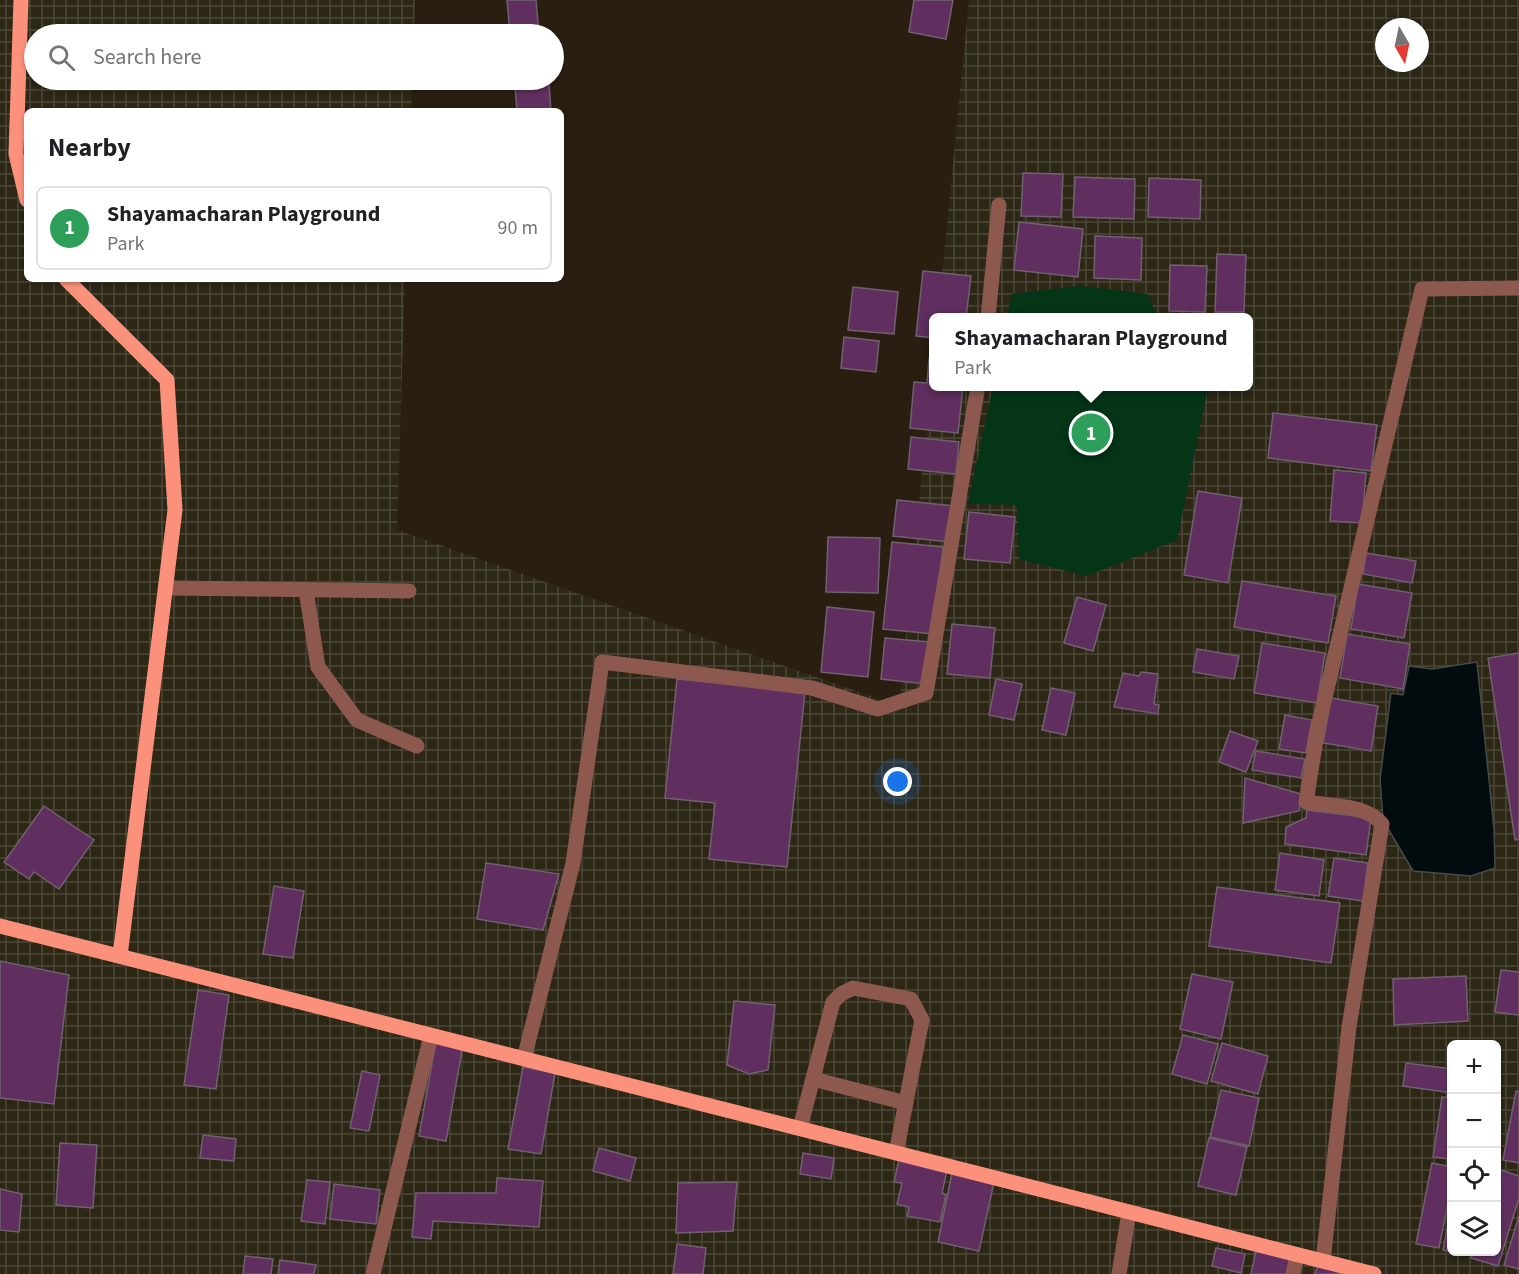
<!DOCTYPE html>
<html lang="en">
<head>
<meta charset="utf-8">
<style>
	:root { --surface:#fff; --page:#f2f2f2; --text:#202124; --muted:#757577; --line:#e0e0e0; --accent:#2563eb }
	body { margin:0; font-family:"Source Sans 3",sans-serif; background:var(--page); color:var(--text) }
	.controls { position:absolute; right:18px; bottom:18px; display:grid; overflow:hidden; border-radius:9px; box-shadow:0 2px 4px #0004 }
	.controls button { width:54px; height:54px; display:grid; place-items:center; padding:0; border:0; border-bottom:2px solid var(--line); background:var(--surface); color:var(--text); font:30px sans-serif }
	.compass { position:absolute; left:1375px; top:18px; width:54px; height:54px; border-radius:50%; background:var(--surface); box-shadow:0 2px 4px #0004; rotate:171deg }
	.you { position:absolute; left:898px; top:782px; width:21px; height:21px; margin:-15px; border:4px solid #fff; border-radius:50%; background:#1a73e8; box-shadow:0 0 0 9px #1a73e833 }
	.badge { display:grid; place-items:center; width:39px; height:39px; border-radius:50%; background:var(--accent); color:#fff; font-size:20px; font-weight:700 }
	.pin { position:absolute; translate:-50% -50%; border:3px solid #fff; box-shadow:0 2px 6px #0006 }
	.popup { position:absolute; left:929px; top:313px; width:324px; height:78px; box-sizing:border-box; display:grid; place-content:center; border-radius:9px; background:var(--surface); filter:drop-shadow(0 2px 4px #0005); font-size:20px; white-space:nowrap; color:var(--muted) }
	.popup b { font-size:22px; color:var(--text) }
	.popup::after { content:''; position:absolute; left:50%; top:100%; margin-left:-12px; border:12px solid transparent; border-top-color:var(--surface) }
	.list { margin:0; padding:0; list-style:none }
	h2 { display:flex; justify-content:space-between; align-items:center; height:78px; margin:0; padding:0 24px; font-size:26px }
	h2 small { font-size:20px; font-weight:400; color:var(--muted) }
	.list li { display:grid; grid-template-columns:39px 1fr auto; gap:18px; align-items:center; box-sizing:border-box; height:84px; margin:0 12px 12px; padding:0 12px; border:2px solid var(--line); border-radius:9px }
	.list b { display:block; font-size:22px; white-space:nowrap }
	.list p { margin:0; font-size:20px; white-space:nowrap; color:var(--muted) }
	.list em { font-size:20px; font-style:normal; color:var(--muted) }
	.icon { flex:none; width:33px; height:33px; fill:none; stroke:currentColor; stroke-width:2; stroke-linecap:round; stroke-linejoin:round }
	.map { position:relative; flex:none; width:1519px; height:1274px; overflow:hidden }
	.search { position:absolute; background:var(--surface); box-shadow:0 2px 4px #0004; left:24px; top:24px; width:540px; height:66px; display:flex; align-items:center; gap:15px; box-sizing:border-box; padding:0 21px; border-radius:33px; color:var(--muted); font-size:22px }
	.panel { position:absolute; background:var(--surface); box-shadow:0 2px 4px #0004; left:24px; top:108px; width:540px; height:174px; border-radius:9px }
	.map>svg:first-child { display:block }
	.industrial { fill:url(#industrial-grid); fill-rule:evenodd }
	.green { fill:#043517 }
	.water { fill:#020c0f; stroke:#474b4b; stroke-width:1.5 }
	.building { fill:#602f5f; stroke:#70616f; stroke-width:1.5 }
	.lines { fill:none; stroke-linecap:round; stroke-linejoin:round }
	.minor { stroke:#8d594f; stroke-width:15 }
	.major { stroke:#fb917b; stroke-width:15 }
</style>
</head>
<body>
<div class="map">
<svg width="1519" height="1274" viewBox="0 0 1519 1274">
	<defs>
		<pattern id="industrial-grid" width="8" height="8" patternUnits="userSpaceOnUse" patternTransform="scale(1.5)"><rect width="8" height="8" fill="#2d2716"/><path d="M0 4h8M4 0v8" fill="none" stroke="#4b4637"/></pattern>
	</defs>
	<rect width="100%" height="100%" fill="#2a1e11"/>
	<path class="industrial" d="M0 0H415L414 34H34V80H412L411 111H27V279H405L397 530 899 706 933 361 934 386H1248V318L938 317 969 0H1519V1274H0ZM1384 27H1420V63H1384ZM1452 1044H1496V1252H1452Z"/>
	<g class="green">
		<path d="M1079 286 1147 294 1157 315 1164 317H1007L1012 294Z"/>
		<path d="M993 387H1208L1177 540 1087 576 1019 559 1017 505 968 504Z"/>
	</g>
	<path class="water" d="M1477 662 1494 829 1495 868 1471 876 1413 871 1383 820 1380 779 1391 693 1403 695 1409 666 1432 669Z"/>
	<g class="building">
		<path d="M507 0H536L539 34H510Z"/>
		<path d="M914 0H953L946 39 909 32Z"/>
		<path d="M549 84 551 111H517L515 87Z"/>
		<path d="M1023 173 1063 174 1061 217 1021 216Z"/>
		<path d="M1075 177 1135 179 1134 219 1073 217Z"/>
		<path d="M1149 178 1201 180 1200 219 1148 217Z"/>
		<path d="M1019 222 1083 229 1078 277 1014 270Z"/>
		<path d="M1095 236 1142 238 1141 280 1094 278Z"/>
		<path d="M1217 254 1246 255 1244 312H1215Z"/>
		<path d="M1170 265 1207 266 1205 312 1169 311Z"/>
		<path d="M923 271 971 276 966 318H934V338L916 336Z"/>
		<path d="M853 287 898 292 894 334 848 330Z"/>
		<path d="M844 337 879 341 876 372 841 368Z"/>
		<path d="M929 359 934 360V386L963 387 958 433 910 428 914 382 927 383Z"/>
		<path d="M1273 413 1377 425 1371 471 1268 458Z"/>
		<path d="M911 437 959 442 956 474 908 469Z"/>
		<path d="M1334 470 1366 473 1362 523 1330 521Z"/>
		<path d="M1198 491 1242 498 1228 583 1184 575Z"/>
		<path d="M897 500 954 506 950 542 893 536Z"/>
		<path d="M969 512 1015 517 1010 563 964 559Z"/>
		<path d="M828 537 880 538 878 593 826 592Z"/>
		<path d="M892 542 943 547 934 634 883 629Z"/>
		<path d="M1366 553 1416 561 1412 583 1363 574Z"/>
		<path d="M1242 581 1336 596 1328 643 1234 627Z"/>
		<path d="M1358 584 1412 593 1404 638 1351 629Z"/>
		<path d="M1077 597 1106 605 1093 651 1064 643Z"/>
		<path d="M827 607 874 612 868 677 821 672Z"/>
		<path d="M952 624 995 628 990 678 947 674Z"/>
		<path d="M1347 634 1410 644 1403 689 1340 678Z"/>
		<path d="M885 638 929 642 925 684 881 679Z"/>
		<path d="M1262 643 1325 653 1317 703 1254 693Z"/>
		<path d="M1197 649 1239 656 1234 679 1193 672Z"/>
		<path d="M1519 653V839L1515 840 1488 658Z"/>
		<path d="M1141 672 1158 674 1154 704 1159 705 1158 714 1114 707 1123 673 1139 676Z"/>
		<path d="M677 679 805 692 787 867 709 859 715 803 665 798Z"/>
		<path d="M996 679 1022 684 1014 720 989 715Z"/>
		<path d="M1051 688 1075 693 1066 735 1042 730Z"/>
		<path d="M1331 698 1378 706 1371 751 1323 743Z"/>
		<path d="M1285 715 1312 720 1306 753 1279 749Z"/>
		<path d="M1230 731 1258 741 1246 772 1219 762Z"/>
		<path d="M1256 751 1305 759 1301 778 1252 770Z"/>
		<path d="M1245 778 1301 794 1299 811 1243 823Z"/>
		<path d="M44 806 94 840 59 889 34 872 29 879 4 862Z"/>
		<path d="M1307 810 1371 818 1366 855 1285 844 1286 827 1306 818Z"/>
		<path d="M1280 853 1324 860 1319 896 1275 890Z"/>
		<path d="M1334 858 1368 863 1363 901 1328 896Z"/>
		<path d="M486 863 559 874 543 930 477 919Z"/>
		<path d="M274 886 304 891 293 958 263 954Z"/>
		<path d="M1217 887 1340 903 1331 963 1209 946Z"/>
		<path d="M0 961 69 975 54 1104 0 1098Z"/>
		<path d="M1501 970 1519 972V1015L1495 1012Z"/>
		<path d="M1192 974 1233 982 1221 1039 1180 1029Z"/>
		<path d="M1466 976 1468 1021 1394 1025 1393 979Z"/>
		<path d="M198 990 229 995 216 1089 184 1085Z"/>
		<path d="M734 1001 775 1005 768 1070 749 1074 727 1065Z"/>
		<path d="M1183 1035 1218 1044 1207 1084 1172 1074Z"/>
		<path d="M436 1041 463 1045 446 1141 419 1136Z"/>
		<path d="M1222 1043 1268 1056 1258 1094 1211 1081Z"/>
		<path d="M1406 1063 1452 1069V1093L1403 1086Z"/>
		<path d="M523 1067 555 1073 541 1154 508 1149Z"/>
		<path d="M362 1071 380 1075 369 1131 350 1128Z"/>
		<path d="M1221 1090 1259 1098 1249 1146 1210 1137Z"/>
		<path d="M1516 1091 1519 1092V1163L1503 1160Z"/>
		<path d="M1442 1097 1452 1098V1159L1433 1157Z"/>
		<path d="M203 1135 236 1139 234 1161 200 1158Z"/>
		<path d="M1209 1138 1247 1147 1236 1195 1198 1186Z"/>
		<path d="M60 1143 97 1145 93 1208 56 1205Z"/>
		<path d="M599 1148 636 1158 630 1181 593 1171Z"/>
		<path d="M803 1153 834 1158 831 1179 800 1174Z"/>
		<path d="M899 1160 947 1170 942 1193 946 1195 940 1222 907 1216 909 1207 897 1204 902 1183 894 1182Z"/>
		<path d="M1432 1163 1452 1167V1183L1439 1248 1416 1244Z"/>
		<path d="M1498 1169 1519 1176V1198L1498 1266 1471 1258 1473 1252H1496Z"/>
		<path d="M952 1173 994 1182 979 1251 938 1242Z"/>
		<path d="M497 1178 543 1181 539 1227 433 1221 431 1239 412 1237 416 1193H496Z"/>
		<path d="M307 1180 330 1182 325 1224 301 1221Z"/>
		<path d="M737 1182 733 1231 676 1233 678 1183Z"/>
		<path d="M334 1184 380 1190 376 1224 330 1219Z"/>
		<path d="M0 1189 22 1194 19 1232 0 1230Z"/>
		<path d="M1452 1205V1252H1468L1467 1255 1443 1250Z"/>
		<path d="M1519 1216V1269L1504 1265Z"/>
		<path d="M677 1244 706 1248 703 1274H673Z"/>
		<path d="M1216 1248 1245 1254 1241 1273 1212 1266Z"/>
		<path d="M1256 1251 1294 1259 1291 1274H1251Z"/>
		<path d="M245 1256 273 1259 271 1274H243Z"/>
		<path d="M280 1260 316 1265 314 1274H278Z"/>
		<path d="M1318 1265 1344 1274H1315Z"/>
	</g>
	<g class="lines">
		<g class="minor">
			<path d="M988 318 999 205"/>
			<path d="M166 588 409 591"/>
			<path d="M306 590 318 667 357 720 417 746"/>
			<path d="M524 1059 573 863 602 662 812 688 878 709 926 693 978 386"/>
			<path d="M813 1079 906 1103"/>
			<path d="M800 1128 833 1002 841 994 853 988 911 999 922 1020 896 1153"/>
			<path d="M1323 1261 1349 1027 1382 824C1367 804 1329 806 1306 802L1318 727 1422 289 1519 288"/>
			<path d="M373 1274 431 1035"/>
			<path d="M1119 1274 1129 1212"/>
			<path d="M1293 1274 1297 1255"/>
		</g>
		<g class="major">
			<path d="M21 0 16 154 27 200"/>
			<path d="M66 279 167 380 175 510 120 956"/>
			<path d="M0 926 1374 1274"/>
		</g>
	</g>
</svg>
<div class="controls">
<button>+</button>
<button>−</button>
<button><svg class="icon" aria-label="locate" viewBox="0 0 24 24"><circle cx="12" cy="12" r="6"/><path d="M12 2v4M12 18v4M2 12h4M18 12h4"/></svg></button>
<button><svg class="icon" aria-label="layers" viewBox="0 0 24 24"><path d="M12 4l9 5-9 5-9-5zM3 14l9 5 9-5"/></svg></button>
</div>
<svg class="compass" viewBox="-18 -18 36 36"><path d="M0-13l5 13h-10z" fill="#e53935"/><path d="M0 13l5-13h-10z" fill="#757577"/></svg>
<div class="you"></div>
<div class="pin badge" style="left:1091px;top:433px;background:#2e9e5b">1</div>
<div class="popup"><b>Shayamacharan Playground</b>Park</div>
<div class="search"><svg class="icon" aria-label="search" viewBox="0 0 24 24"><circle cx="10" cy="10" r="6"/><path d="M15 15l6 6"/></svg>Search here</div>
<section class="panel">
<h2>Nearby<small></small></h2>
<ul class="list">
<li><span class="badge" style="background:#2e9e5b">1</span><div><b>Shayamacharan Playground</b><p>Park</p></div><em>90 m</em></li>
</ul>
</section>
</div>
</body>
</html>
